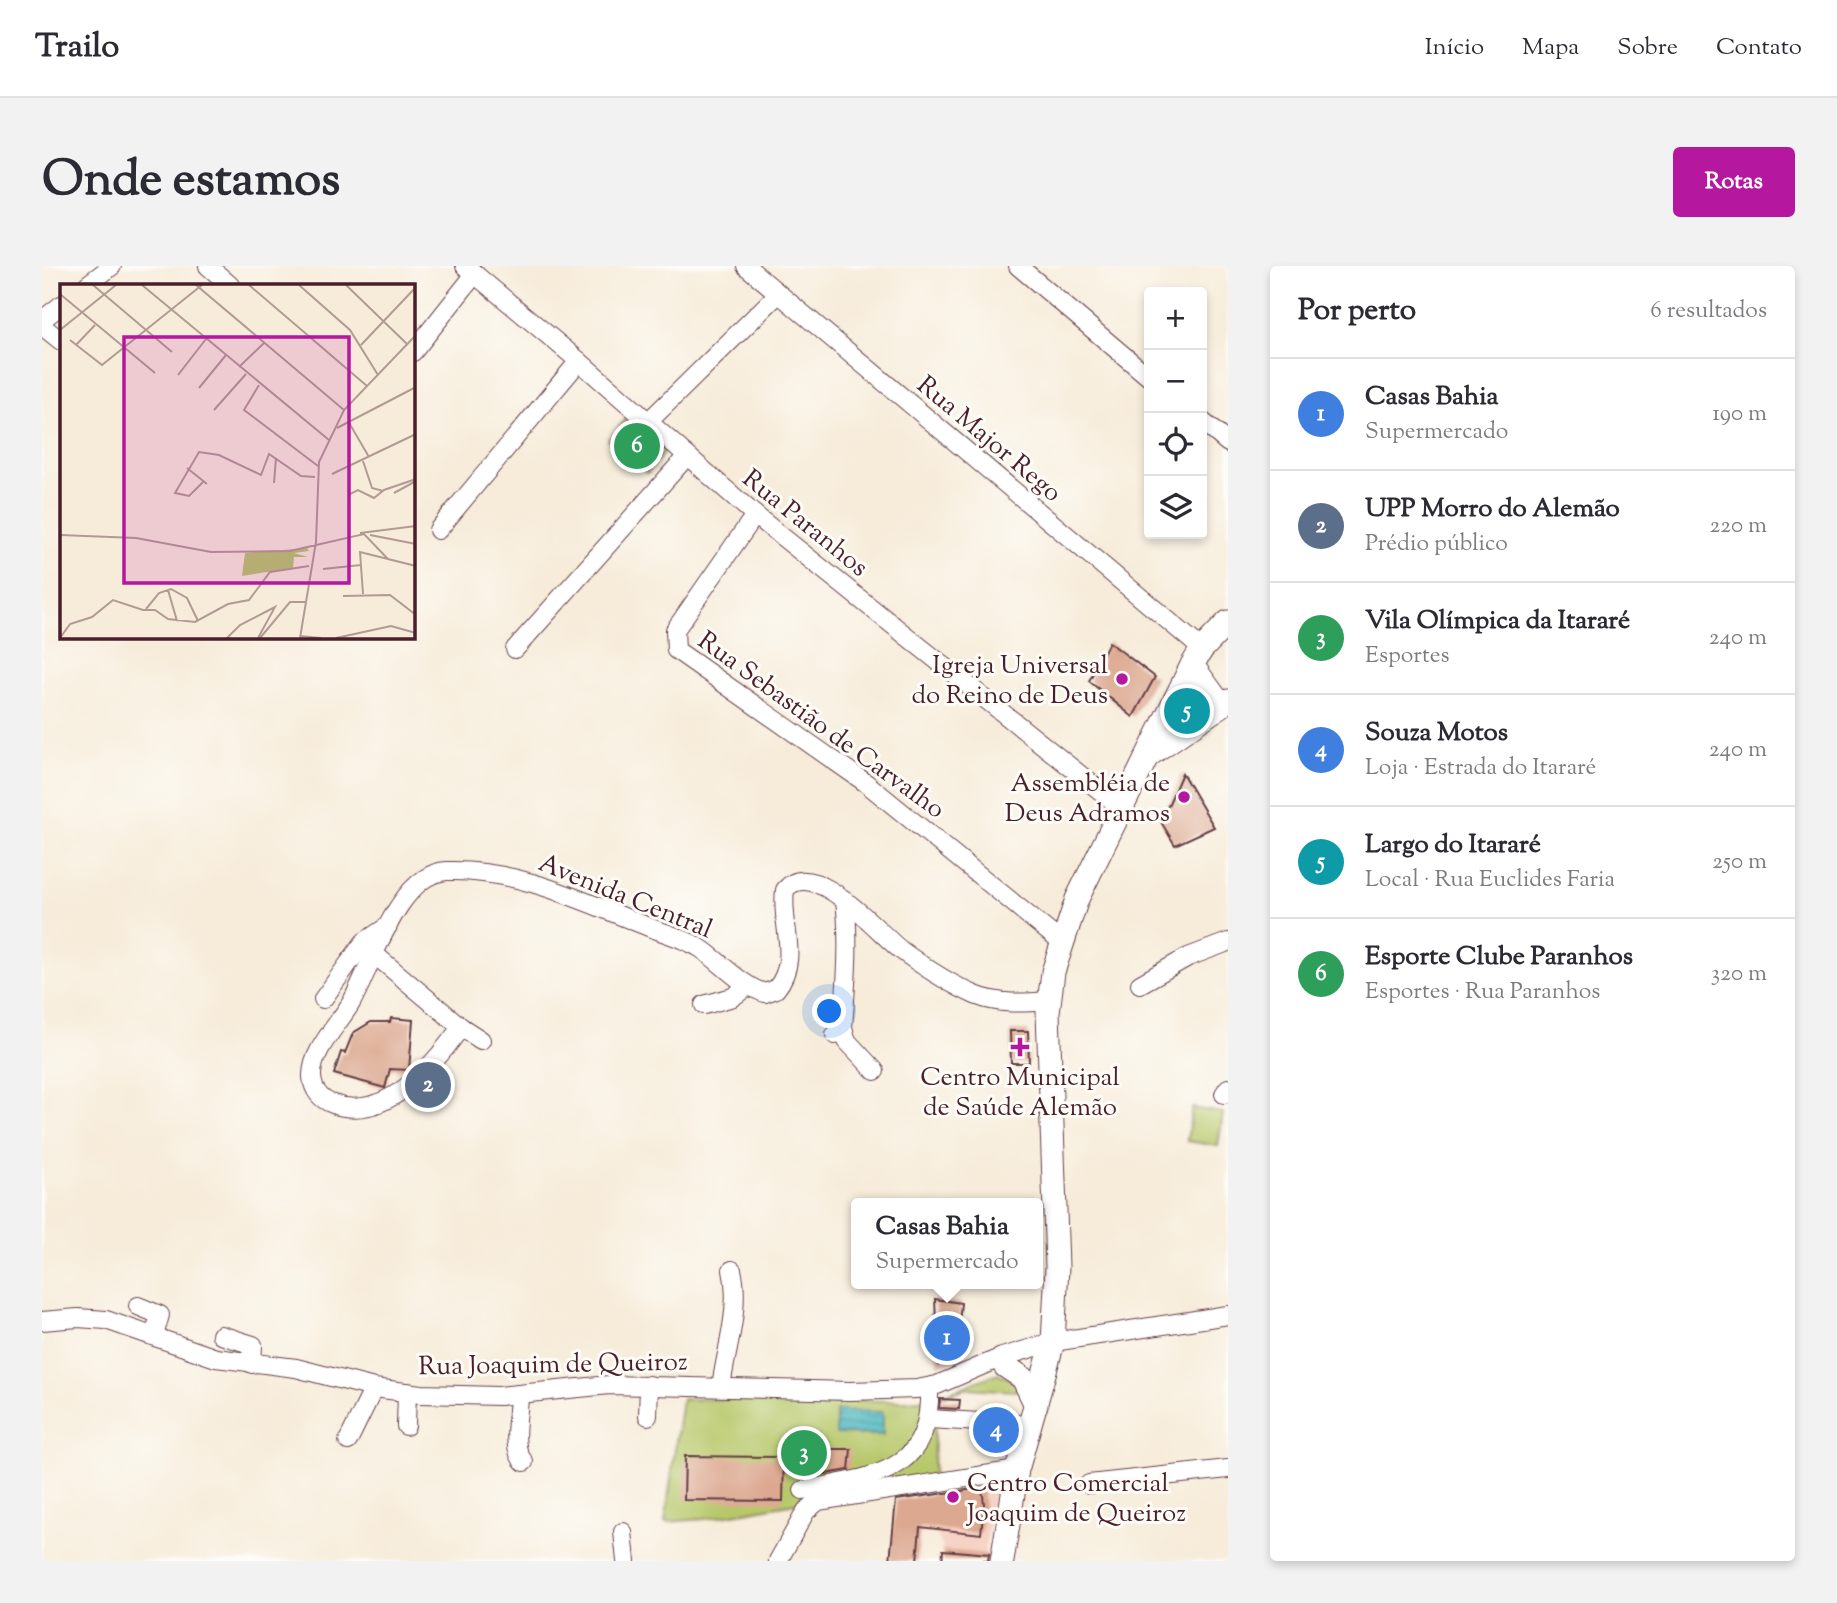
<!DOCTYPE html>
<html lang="pt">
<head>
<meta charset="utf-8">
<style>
	:root { --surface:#fff; --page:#f2f2f3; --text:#2b2b33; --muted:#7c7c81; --line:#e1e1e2; --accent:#b5179e }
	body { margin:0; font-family:"Sorts Mill Goudy",serif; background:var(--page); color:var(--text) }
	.controls { position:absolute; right:21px; top:21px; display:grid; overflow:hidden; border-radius:7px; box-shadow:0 4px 10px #0003 }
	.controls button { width:63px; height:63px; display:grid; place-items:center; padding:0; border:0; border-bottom:2px solid var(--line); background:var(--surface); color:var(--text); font:35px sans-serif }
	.you { position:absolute; left:788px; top:746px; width:24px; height:24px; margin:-18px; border:5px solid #fff; border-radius:50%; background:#1a73e8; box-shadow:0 0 0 10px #1a73e833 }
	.badge { display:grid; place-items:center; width:46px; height:46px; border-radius:50%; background:var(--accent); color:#fff; font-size:23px; font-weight:700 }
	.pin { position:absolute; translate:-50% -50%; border:4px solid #fff; box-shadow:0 2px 7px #0006 }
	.popup { position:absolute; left:809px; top:932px; width:192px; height:91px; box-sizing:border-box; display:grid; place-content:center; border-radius:7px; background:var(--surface); filter:drop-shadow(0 2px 5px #0005); font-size:23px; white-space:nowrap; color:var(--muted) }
	.popup b { font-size:26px; color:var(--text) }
	.popup::after { content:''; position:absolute; left:50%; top:100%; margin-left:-14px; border:14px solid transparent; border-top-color:var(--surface) }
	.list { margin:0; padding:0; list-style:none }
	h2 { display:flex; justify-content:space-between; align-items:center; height:91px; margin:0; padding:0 28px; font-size:30px }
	h2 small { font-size:23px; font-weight:400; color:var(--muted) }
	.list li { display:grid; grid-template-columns:46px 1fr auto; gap:21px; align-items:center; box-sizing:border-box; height:112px; padding:0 28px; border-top:2px solid var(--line) }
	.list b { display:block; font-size:26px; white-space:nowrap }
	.list p { margin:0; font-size:23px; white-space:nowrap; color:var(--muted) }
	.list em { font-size:23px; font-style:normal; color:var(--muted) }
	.icon { flex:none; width:38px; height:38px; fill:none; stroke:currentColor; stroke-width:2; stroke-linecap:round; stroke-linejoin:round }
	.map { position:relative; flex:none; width:1186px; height:1295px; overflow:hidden; border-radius:7px }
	header { display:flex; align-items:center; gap:42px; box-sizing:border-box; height:98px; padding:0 35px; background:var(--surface); border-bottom:2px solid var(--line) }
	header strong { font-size:33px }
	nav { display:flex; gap:38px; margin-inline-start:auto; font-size:24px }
	.intro { display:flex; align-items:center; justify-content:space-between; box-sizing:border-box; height:168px; padding:0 42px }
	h1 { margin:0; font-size:49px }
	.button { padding:18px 32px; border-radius:7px; background:var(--accent); color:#fff; font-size:24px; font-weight:700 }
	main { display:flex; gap:42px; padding:0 42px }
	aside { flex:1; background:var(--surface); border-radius:7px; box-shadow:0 4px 10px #0003 }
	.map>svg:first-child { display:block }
	.built { fill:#f6d2c4 }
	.green { fill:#b7c86b; stroke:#80744b; stroke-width:2 }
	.water { fill:url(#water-rules); stroke:#4a6c76; stroke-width:2 }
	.building { fill:#dca890 }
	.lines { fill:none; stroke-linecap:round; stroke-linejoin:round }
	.minor-casing { stroke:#643e45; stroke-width:20 }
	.major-casing { stroke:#643e45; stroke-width:25 }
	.minor { stroke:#fff; stroke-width:18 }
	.major { stroke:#fff; stroke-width:23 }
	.poi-dot { fill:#b5179e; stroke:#fdfcf7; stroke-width:2.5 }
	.labels { text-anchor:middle; stroke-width:6; stroke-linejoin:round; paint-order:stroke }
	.street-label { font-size:26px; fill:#4a1f2b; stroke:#fdfcf7 }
	.poi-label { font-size:26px; fill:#4a1f2b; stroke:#fdfcf7; text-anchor:end }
	.inset-road { fill:none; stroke:#b29a94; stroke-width:2 }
	.view { fill:#b5179e; fill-opacity:0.15; stroke:#b5179e; stroke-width:3.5 }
	.inset-edge { fill:none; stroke:#4a1f2b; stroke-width:3.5 }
</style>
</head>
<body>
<header>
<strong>Trailo</strong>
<nav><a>Início</a><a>Mapa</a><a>Sobre</a><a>Contato</a></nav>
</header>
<div class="intro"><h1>Onde estamos</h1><a class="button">Rotas</a></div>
<main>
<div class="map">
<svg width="1186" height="1295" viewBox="0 0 1186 1295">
	<defs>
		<pattern id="water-rules" width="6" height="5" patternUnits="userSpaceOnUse" patternTransform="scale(1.75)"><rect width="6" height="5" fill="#49b8c0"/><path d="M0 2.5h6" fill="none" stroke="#3f959c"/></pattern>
	</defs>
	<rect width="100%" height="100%" fill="#fdfcf7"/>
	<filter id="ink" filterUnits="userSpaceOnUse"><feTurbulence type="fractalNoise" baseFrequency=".0143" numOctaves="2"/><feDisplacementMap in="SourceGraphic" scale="14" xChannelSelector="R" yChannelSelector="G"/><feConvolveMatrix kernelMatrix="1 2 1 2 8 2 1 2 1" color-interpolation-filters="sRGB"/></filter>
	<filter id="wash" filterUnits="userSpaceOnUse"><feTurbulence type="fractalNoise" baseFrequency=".00686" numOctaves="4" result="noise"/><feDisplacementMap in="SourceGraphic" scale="28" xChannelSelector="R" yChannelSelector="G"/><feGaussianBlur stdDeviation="1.57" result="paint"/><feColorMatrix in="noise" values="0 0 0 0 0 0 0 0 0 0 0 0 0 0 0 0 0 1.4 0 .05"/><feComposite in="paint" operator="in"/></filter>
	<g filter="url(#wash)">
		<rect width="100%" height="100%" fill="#f7ecda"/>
		<path class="built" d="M953 1221 941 1295H899L900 1280 895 1268 878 1267 881 1241 941 1232 940 1222Z"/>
		<g class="green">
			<path d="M584 153 623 185 605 207 566 174Z"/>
			<path d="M1150 842 1181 847 1176 880 1145 875Z"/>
			<path d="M956 1107 975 1117 974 1125 925 1122 893 1132 891 1213 663 1253 623 1256 640 1133 867 1135 893 1132Z"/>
		</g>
		<path class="water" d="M794 1145 841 1146V1169L794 1168Z"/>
		<g id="blocks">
			<g class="building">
				<path d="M1067 376 1113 411 1091 451 1047 415Z"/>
				<path d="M1140 507 1172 561 1133 579 1119 556Z"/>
				<path d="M349 752 371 754 367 804 348 803 343 822 292 808 299 786 303 787 311 767 329 756H348Z"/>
				<path d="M968 765H986L987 797H969Z"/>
				<path d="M397 806 401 810 395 815V826H384L374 836 370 831Z"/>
				<path d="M893 1033 919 1037 916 1066 921 1092 896 1099Z"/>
				<path d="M898 1133 918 1134 917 1143 897 1142Z"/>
				<path d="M782 1183H809L807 1204 783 1208 781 1197H759V1186H782Z"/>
				<path d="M643 1190 742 1191 741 1235 642 1234Z"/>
				<path d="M940 1222 942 1238 939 1268 878 1261 875 1295H848L854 1234Z"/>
				<path d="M901 1284 947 1288 946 1295H900Z"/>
			</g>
		</g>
	</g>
	<g filter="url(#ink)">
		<use href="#blocks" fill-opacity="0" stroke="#643e45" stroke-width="2"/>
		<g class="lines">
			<defs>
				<g id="minor">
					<path d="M166 0 188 19"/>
					<path d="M423 0 537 95 713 249 1081 543"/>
					<path d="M704 0 1160 383"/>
					<path d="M976 0 1107 111"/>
					<path d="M45 19 70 0"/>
					<path d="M0 54 19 39"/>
					<path d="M0 60 19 75"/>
					<path d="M371 86 433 8"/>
					<path d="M1160 155 1186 177"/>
					<path d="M606 156 736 28"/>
					<path d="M713 249 633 364 634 384 824 517 1019 676"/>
					<path d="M396 264 537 95"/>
					<path d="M473 383 644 191"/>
					<path d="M332 688 419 761 439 774"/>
					<path d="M1098 718 1146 691 1186 676"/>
					<path d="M281 733 322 676 346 660"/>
					<path d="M662 739 691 731 706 720"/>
					<path d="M419 761C392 799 344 857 291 838 279 834 271 824 270 811 269 785 297 758 309 737 330 700 356 607 405 605 474 603 536 633 599 658 618 666 640 671 658 682 679 696 699 720 723 727L734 723C759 693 738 658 743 624 771 588 838 669 860 685 882 701 908 718 933 729 957 739 982 737 1007 735"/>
					<path d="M801 762 805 775 833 805"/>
					<path d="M793 769 801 762C804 719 808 677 803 634"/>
					<path d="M1182 828 1186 822"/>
					<path d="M96 1040 118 1049 112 1070"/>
					<path d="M0 1055 36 1052 64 1054 174 1092 254 1102 332 1122 379 1128 457 1130 567 1119 808 1125 875 1123 895 1119 960 1091 1011 1076 1186 1049"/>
					<path d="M179 1069 211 1079 210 1098"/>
					<path d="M679 1121C684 1083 699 1042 690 1004"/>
					<path d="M477 1129C477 1149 468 1181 482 1196"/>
					<path d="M606 1150 607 1119"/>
					<path d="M887 1153 988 1159"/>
					<path d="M364 1160 365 1126"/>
					<path d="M306 1175 332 1122"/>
					<path d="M1047 1218 1186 1203"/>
					<path d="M761 1224C829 1211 891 1209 887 1121"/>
					<path d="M581 1266 584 1295"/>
					<path d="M736 1295 764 1245 776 1235 975 1204"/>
				</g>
				<g id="major">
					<path d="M1150 399 1179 439"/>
					<path d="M1107 489 1186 435"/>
					<path d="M963 1100 981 1112 994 1139"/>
					<path d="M960 1295 975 1204 1011 1076 1015 1001 1006 746 1011 706 1035 633 1150 399 1160 383 1186 356"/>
				</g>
			</defs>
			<use href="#minor" class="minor-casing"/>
			<use href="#major" class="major-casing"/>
			<use href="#minor" class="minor"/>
			<use href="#major" class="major"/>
		</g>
	</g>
	<g class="poi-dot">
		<circle cx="1080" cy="413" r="7"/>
		<circle cx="1142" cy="531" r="7"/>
		<path d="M974.5 770.5h7v7h7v7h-7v7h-7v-7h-7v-7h7z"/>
		<circle cx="911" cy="1231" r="7"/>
	</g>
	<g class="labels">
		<g class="street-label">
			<text transform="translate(948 172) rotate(40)" y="9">Rua Major Rego</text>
			<text transform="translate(764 256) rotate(39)" y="9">Rua Paranhos</text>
			<text transform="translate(780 458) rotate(36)" y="9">Rua Sebastião de Carvalho</text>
			<text transform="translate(584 629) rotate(22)" y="9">Avenida Central</text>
			<text transform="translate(511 1097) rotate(-1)" y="9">Rua Joaquim de Queiroz</text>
		</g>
		<g class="poi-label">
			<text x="1066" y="407">Igreja Universal<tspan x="1066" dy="30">do Reino de Deus</tspan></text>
			<text x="1128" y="525">Assembléia de<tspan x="1128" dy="30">Deus Adramos</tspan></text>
			<text x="978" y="819" text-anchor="middle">Centro Municipal<tspan x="978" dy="30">de Saúde Alemão</tspan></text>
			<text x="925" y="1225" text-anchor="start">Centro Comercial<tspan x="925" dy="30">Joaquim de Queiroz</tspan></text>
		</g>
	</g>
	<g transform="translate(18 18)">
		<rect width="355" height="355" fill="#f7ecda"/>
		<path d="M247 264 249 267 234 269 248 273H234L233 284 182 292 185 269Z" fill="#b7c86b"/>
		<path class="inset-road" d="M33 1 112 68M82 1 269 156M136 1 284 126M189 1 307 102M239 1 290 46 318 91M286 1 347 60M0 10 95 89M0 46 56 1M10 56 42 81 142 1M16 61 35 41M301 61 356 3M179 83 204 59M118 91 146 55M199 101 184 126 258 182M139 104 166 71M154 126 186 90M288 137 309 173M277 144 356 103M303 177 312 204 323 207M127 184 147 200M272 190 356 150M143 198 129 212 115 209 139 168 159 171 201 191 209 170 241 192 255 193M214 199 216 174M334 209 356 197M288 211 298 206 314 214 324 206 356 195M300 249 356 242M0 251 76 254 151 268 230 267 304 250 328 275 356 282M310 251 356 260M263 285 301 281M108 306 117 337M303 310 300 268 328 275M283 312 330 311 356 331M86 325 99 309 111 305 127 314 138 337M240 352 261 354M0 354 10 340 32 333 53 316 83 326H95L108 335 135 338 168 320 189 316 210 288 249 282M167 354 180 341 215 323 198 354M200 354 230 318H245M240 354 256 258 259 178 284 126 356 51M276 354 331 342 356 349"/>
		<path class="view" d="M64 53H289V299H64Z"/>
		<rect width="355" height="355" class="inset-edge"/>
	</g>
</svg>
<div class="controls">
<button>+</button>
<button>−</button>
<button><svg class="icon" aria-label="locate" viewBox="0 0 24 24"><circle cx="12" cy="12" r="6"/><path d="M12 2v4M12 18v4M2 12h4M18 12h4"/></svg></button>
<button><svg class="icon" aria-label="layers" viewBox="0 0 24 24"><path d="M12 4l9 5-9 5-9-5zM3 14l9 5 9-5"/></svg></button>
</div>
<div class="you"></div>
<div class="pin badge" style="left:905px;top:1072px;background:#3f7fe0">1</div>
<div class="popup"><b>Casas Bahia</b>Supermercado</div>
<div class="pin badge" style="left:386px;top:819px;background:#5c6f8a">2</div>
<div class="pin badge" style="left:762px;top:1187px;background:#2e9e5b">3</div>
<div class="pin badge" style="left:954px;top:1164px;background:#3f7fe0">4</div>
<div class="pin badge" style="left:1145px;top:445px;background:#0f9aa8">5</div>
<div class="pin badge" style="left:595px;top:180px;background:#2e9e5b">6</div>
</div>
<aside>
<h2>Por perto<small>6 resultados</small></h2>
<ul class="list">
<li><span class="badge" style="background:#3f7fe0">1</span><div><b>Casas Bahia</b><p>Supermercado</p></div><em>190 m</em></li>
<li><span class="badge" style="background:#5c6f8a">2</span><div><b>UPP Morro do Alemão</b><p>Prédio público</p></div><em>220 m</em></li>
<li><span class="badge" style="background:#2e9e5b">3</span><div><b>Vila Olímpica da Itararé</b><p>Esportes</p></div><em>240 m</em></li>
<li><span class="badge" style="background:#3f7fe0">4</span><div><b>Souza Motos</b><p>Loja · Estrada do Itararé</p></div><em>240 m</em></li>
<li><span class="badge" style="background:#0f9aa8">5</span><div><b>Largo do Itararé</b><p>Local · Rua Euclides Faria</p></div><em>250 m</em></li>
<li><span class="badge" style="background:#2e9e5b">6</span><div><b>Esporte Clube Paranhos</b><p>Esportes · Rua Paranhos</p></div><em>320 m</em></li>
</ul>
</aside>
</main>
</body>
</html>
